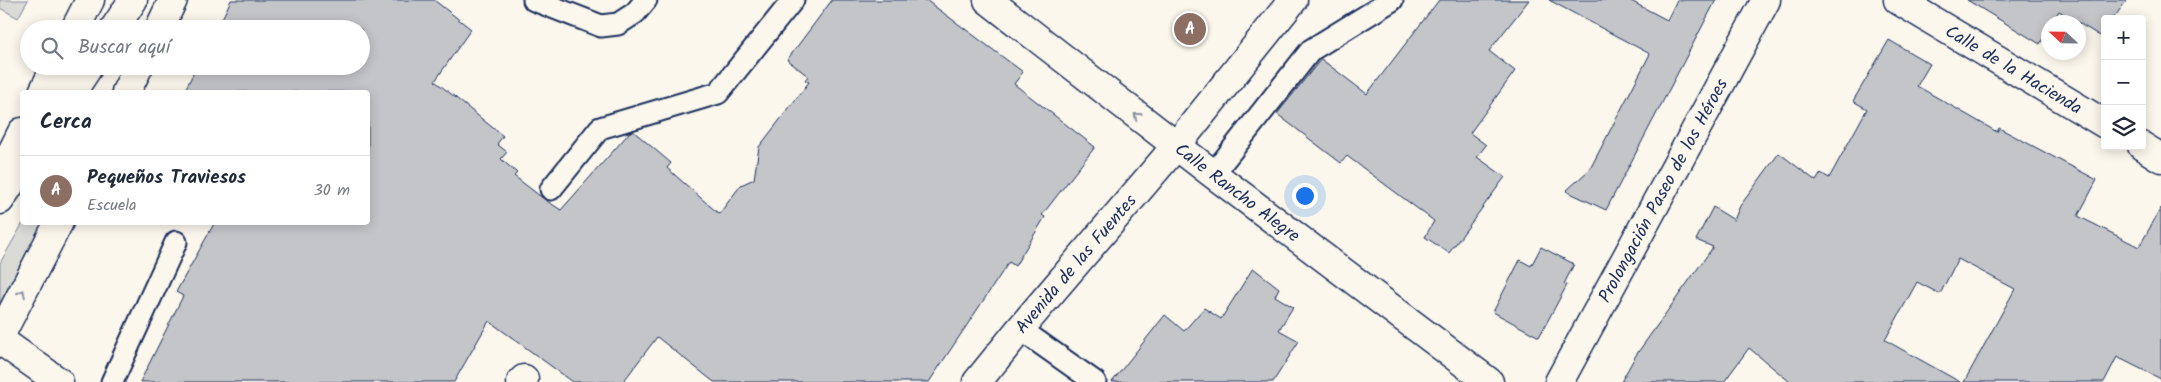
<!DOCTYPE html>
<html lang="es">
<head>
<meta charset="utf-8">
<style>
	:root { --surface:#fff; --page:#f6f6f7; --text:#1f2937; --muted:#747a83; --line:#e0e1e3; --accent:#db2777 }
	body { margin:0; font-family:Kalam,sans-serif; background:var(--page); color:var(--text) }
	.controls { position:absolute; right:15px; top:15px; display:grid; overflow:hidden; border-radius:5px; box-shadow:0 2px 12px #0003 }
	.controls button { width:45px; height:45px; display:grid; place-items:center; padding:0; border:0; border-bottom:1px solid var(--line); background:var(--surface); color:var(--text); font:25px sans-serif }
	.compass { position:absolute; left:2041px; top:15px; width:45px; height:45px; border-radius:50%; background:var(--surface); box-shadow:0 2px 12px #0003; rotate:292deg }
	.you { position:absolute; left:1304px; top:195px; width:18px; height:18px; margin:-12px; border:4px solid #fff; border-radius:50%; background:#1a73e8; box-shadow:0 0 0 8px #1a73e833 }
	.badge { display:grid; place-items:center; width:32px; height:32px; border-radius:50%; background:var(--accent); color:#fff; font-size:16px; font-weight:700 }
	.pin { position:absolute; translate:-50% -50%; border:2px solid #fff; box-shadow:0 1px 5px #0006 }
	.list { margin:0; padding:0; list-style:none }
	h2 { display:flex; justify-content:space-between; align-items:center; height:65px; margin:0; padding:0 20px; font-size:21px }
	h2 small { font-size:16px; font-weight:400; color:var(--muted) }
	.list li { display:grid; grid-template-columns:32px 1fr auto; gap:15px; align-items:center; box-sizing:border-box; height:70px; padding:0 20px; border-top:1px solid var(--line) }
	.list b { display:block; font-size:19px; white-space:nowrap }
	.list p { margin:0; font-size:16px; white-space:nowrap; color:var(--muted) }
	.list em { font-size:16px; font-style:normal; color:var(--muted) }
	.icon { flex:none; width:28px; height:28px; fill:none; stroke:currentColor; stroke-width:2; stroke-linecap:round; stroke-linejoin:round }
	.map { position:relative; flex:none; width:2161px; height:382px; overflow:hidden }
	.search { position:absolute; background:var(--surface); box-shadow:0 2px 12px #0003; left:20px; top:20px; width:350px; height:55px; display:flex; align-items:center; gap:12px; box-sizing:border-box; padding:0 18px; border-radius:28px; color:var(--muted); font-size:19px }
	.panel { position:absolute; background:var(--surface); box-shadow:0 2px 12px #0003; left:20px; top:90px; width:350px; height:135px; border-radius:5px }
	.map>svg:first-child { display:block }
	.green { fill:#dadad7; stroke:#7a849a }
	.building { fill:#c3c5c9; stroke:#1b2f5e }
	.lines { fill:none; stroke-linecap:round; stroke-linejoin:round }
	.service-casing { stroke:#1b2f5e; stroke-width:25 }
	.minor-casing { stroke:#1b2f5e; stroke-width:31 }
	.tertiary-casing { stroke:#1b2f5e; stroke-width:31 }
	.secondary-casing { stroke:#1b2f5e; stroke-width:31 }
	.trunk-casing { stroke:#1b2f5e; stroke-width:31 }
	.service { stroke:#fbf7ec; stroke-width:21 }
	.minor { stroke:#fbf7ec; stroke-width:28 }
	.tertiary { stroke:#fbf7ec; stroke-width:28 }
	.secondary { stroke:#fbf7ec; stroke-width:28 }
	.trunk { stroke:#fbf7ec; stroke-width:28 }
	.oneway { stroke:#8b93a5 }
	.labels { text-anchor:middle; stroke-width:4; stroke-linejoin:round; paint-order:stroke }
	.street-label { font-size:18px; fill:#1b2f5e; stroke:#fbf7ec }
</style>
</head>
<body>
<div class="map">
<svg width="2161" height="382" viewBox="0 0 2161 382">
	<rect width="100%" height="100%" fill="#fbf7ec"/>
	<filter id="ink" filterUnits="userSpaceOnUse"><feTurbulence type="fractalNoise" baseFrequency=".02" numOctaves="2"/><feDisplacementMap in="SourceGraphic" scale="10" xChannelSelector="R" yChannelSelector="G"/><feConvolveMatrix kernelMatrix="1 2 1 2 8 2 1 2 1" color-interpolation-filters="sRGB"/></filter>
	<g filter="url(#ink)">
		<g class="green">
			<path d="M0 0H28L18 18 0 8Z"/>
			<path d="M23 223H42L0 304V263Z"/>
		</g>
		<g class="building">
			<path d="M231 0H434L471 29 435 81 503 136 497 144 507 152 501 159 517 173 514 176 544 199 561 210 630 132 633 131 671 163 667 168 719 214 741 185 754 179 759 147 809 82 805 80 808 76 787 60 832 0H926L1023 72 1014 84 1095 147 1042 215 1045 217 1015 266 1009 262 929 382H714L657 337 623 382H573L489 321 454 382H140L183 296 176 292 215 222H368V92H184L197 66H361V29H217Z"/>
			<path d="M1439 0H1529L1489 51 1515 71 1470 133 1486 145 1477 157 1505 177 1449 253 1425 237 1434 221 1347 156 1341 163 1277 114 1321 59 1367 94Z"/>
			<path d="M1549 0H1629L1667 20 1677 0H1716L1606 210 1566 191 1590 169 1650 54Z"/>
			<path d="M1967 0H2127L2113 19H2105V29L2100 36 2059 11 2052 22H2048V29L2040 44Z"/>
			<path d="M1889 40 1930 64 1917 86 1997 132 1999 128 2097 180 2078 216 2139 247 2161 208V379L2117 357 2104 382H1964L2015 289 1958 259 1940 294 1917 282 1885 340 1960 382H1790L1749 348 1724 382H1621L1636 355 1713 247 1696 240 1713 207 1734 220 1740 206 1779 153 1816 181 1821 173 1829 178 1867 109 1853 101Z"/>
			<path d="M1541 247 1574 264 1564 284 1567 285 1539 337 1493 312 1520 260 1531 266Z"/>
			<path d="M1253 268 1279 288 1275 296 1293 307 1279 330 1299 341 1273 382H1112L1165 315 1184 331 1204 308 1221 319Z"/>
		</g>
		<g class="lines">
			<defs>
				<g id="service">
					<path d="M534 0 601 26 618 24 635 13 646 0"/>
					<path d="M1213 174 1311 50 1392 0"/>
					<path d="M551 189 600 128 718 93 793 0"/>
					<path d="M1020 329 1095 382"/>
					<path d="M112 382 176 242"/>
				</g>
				<g id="minor">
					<path id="s1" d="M988 0 1213 174 1489 382"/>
					<path id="s2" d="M1898 0 2105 124"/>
					<path d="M2142 146 2161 158"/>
					<path d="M0 340 59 382"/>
					<path d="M521 382 524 379"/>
					<path id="s3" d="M977 382 1020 329 1176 146 1293 0"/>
				</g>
				<g id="tertiary">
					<path id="s4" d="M1559 382 1766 0"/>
				</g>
				<g id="secondary">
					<path d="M159 29 173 0"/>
					<path d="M126 92 139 66"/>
					<path d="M0 336 59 222"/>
				</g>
				<g id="trunk">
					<path d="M75 29 90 0"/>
					<path d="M114 29 133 0"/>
					<path d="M43 92 56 66"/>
					<path d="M72 92 89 66"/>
					<path d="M0 176 22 132"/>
					<path d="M0 200 22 166"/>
				</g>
			</defs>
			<use href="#service" class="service-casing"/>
			<use href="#minor" class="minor-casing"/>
			<use href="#tertiary" class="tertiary-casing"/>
			<use href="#secondary" class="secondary-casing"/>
			<use href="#trunk" class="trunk-casing"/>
			<use href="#service" class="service"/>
			<use href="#minor" class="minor"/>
			<use href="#tertiary" class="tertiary"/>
			<use href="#secondary" class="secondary"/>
			<use href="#trunk" class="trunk"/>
		</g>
		<defs><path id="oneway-chevron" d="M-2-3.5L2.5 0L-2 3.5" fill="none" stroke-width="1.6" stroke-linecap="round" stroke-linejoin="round" transform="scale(1.25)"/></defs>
		<g class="oneway">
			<use href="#oneway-chevron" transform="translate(1137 116) rotate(-142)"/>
			<use href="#oneway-chevron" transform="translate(22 293) rotate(-63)"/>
		</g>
	</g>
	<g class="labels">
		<g class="street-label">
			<text dy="6" stroke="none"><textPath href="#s2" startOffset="135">Calle de la Hacienda</textPath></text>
			<text dy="6" stroke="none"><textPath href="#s4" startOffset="218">Prolongación Paseo de los Héroes</textPath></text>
			<text dy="6" stroke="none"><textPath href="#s1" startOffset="315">Calle Rancho Alegre</textPath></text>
			<text dy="6" stroke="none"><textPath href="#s3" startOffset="154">Avenida de las Fuentes</textPath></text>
		</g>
	</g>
</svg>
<div class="controls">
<button>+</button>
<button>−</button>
<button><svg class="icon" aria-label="layers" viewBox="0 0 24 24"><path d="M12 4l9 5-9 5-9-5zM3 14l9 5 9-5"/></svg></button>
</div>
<svg class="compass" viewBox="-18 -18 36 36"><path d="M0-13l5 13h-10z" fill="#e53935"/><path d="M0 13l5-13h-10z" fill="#747a83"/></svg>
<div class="you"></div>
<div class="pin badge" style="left:1190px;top:29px;background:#8d6e63">A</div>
<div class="search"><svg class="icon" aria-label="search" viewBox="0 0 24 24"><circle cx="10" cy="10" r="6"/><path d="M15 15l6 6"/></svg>Buscar aquí</div>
<section class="panel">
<h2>Cerca<small></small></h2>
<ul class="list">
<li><span class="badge" style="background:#8d6e63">A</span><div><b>Pequeños Traviesos</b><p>Escuela</p></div><em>30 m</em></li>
</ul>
</section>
</div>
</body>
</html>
